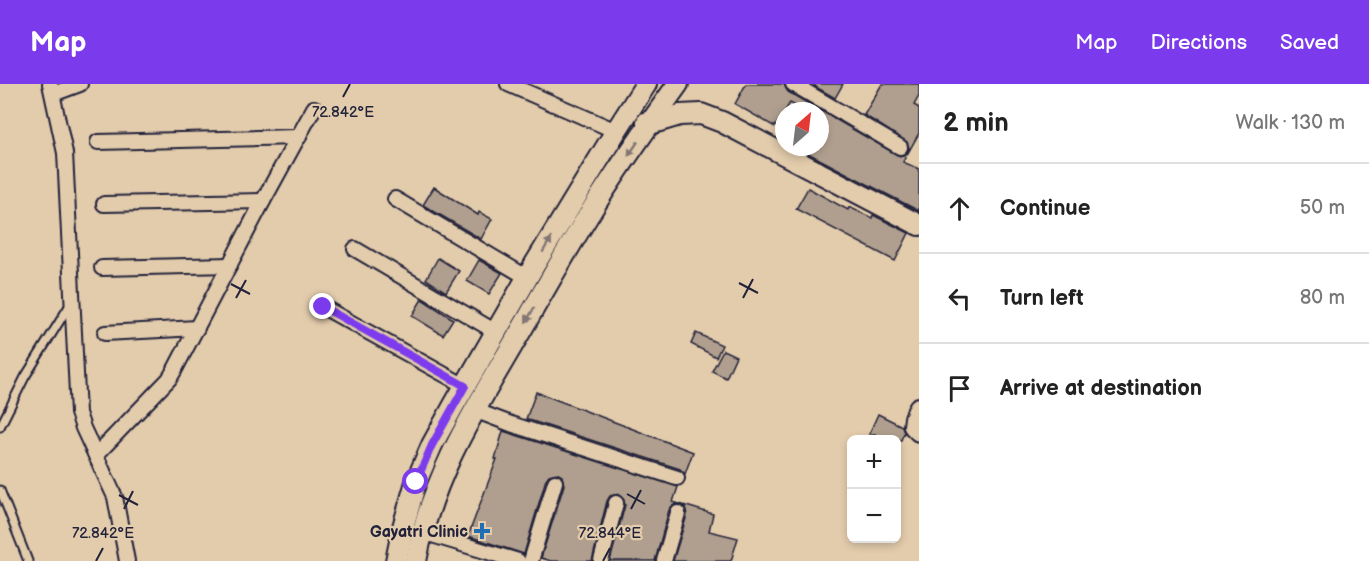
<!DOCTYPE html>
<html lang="en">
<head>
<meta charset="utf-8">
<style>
	:root { --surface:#fff; --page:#f6f6f6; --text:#222; --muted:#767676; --line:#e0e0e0; --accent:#7c3aed }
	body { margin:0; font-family:"Balsamiq Sans",sans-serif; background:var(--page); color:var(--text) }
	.controls { position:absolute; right:18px; bottom:18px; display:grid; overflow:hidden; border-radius:9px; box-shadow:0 3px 9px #0003 }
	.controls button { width:54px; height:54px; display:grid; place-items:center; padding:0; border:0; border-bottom:2px solid var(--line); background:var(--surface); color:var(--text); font:30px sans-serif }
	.compass { position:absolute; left:775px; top:18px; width:54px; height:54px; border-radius:50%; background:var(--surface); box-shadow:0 3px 9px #0003; rotate:28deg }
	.stop { position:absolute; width:18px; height:18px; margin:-14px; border:4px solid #7c3aed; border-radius:50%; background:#fff }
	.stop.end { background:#7c3aed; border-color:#fff; box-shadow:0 2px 6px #0008 }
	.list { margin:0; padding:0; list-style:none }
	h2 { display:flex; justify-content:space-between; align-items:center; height:78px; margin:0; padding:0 24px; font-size:26px }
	h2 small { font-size:20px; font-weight:400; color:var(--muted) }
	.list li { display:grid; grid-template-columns:39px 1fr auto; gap:18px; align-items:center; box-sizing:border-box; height:90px; padding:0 24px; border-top:2px solid var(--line) }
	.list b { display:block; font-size:22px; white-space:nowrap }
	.list em { font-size:20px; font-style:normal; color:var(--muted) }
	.icon { flex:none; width:33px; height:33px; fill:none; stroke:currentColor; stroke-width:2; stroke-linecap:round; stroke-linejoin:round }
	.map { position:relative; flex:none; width:919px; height:477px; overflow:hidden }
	header { display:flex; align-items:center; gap:36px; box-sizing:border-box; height:84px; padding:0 30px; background:var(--accent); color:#fff }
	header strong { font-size:28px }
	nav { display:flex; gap:33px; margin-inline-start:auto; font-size:21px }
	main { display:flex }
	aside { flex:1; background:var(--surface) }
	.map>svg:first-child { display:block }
	.building { fill:#b09f8e; stroke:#22223b; stroke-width:1.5 }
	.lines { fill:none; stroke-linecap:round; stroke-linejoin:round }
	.lane-casing { stroke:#22223b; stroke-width:11 }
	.street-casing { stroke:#22223b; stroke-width:18 }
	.secondary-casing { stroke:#22223b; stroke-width:24 }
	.lane { stroke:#e3ccac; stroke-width:7 }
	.street { stroke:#e3ccac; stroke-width:14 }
	.secondary { stroke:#e3ccac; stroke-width:20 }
	.oneway { fill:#827774 }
	.route { stroke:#7c3aed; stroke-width:8 }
	.ticks { fill:none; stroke:#22223b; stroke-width:2 }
	.poi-dot { fill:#1f6fb2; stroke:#e3ccac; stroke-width:2 }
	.labels { text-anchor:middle; stroke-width:4.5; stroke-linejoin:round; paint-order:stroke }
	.poi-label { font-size:16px; font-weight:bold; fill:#22223b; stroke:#e3ccac; text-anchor:end }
	.ticks-label { font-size:15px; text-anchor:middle; fill:#22223b; stroke:#e3ccac; stroke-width:4.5; stroke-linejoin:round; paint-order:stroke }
</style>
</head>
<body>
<header>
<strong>Map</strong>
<nav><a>Map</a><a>Directions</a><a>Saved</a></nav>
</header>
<main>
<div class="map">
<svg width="919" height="477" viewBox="0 0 919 477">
	<rect width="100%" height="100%" fill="#e3ccac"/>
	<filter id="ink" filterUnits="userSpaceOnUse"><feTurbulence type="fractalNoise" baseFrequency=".0167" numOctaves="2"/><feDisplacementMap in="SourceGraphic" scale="12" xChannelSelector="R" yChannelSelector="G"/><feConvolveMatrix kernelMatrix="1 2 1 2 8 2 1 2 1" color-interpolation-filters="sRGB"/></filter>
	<g filter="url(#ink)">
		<g class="building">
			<path d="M746 0H784L786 5 788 8 899 72 904 71 907 68 909 64 907 58 864 31 882 0H919V12L914 21 919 24V49L903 78 919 85V127L796 63H820V27H805L790 19 775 43 735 20Z"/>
			<path d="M816 0H843L835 14 814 2Z"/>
			<path d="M434 103 478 131 479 128 492 135 481 155 423 121Z"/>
			<path d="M808 104 848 126 849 123 872 134 873 131 909 149 895 177 796 125Z"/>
			<path d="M438 174 459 187 446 208 426 195Z"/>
			<path d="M479 176 502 189 489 210 467 197Z"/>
			<path d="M422 215 453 235 443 251 412 232Z"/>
			<path d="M696 249 722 261 716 273 691 260Z"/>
			<path d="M723 266 736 272 726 294 712 287Z"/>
			<path d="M536 308 693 368 685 390 680 385 526 335Z"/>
			<path d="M878 330 902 342 904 349 901 356H873L875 350H869Z"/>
			<path d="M503 347 678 403 673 418 713 430 709 447 738 454 731 477H673L687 431 685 423 681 421 676 420 672 422 669 426 655 477H610L625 421 623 413 618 410 610 412 607 417 592 477H551L541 474 564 401 562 392 557 389 549 391 546 395 524 470 468 452 497 375H495Z"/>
		</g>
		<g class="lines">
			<defs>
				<g id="lane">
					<path d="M0 343 25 293 71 219"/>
					<path d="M0 406 28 477"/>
				</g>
				<g id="street">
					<path d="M50 0 65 69 78 329 83 344 115 413 127 477"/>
					<path d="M508 0 616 47"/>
					<path d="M793 0 900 63"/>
					<path d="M53 10 80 0"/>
					<path d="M98 58 299 53"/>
					<path d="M395 115 528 194"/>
					<path d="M104 120 263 117"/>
					<path d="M355 165 496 248"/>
					<path d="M102 184 230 181"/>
					<path d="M323 223 465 302"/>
					<path d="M105 249 197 244"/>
					<path d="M474 326 511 340 677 394"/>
					<path d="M96 371 169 295 174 287 263 117 314 24"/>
					<path d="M422 448 518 477"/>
					<path d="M531 477 555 398"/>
					<path d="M601 477 616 419"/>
					<path d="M664 477 678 429"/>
				</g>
				<g id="secondary">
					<path d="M647 38 650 40 680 31 701 30 722 38 919 141"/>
					<path d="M919 324 915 334 914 342 919 347"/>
					<path d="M396 477 403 443 416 398 432 361 454 321 535 180 616 47 646 0"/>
					<path d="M416 477C432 391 476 324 519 250 542 210 564 171 588 132 616 87 647 43 678 0"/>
				</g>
			</defs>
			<use href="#lane" class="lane-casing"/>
			<use href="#street" class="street-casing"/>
			<use href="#secondary" class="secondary-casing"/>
			<use href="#lane" class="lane"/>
			<use href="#street" class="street"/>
			<use href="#secondary" class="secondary"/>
		</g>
		<defs><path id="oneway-solid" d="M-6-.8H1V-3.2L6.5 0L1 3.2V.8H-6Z" transform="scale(1.5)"/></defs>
		<g class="oneway">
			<use href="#oneway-solid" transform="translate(633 65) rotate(124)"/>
			<use href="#oneway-solid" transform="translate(547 161) rotate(-59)"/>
			<use href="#oneway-solid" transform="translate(530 231) rotate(120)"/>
		</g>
	</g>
	<g class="lines" filter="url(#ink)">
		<path class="route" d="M323 223 465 302 432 361 416 398"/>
	</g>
	<path class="ticks" d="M343 13 350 0M739 199 758 209M231 200 250 210M236 214 246 196M743 214 753 195M627 410 645 420M119 411 138 421M124 425 133 407M631 425 641 406M96 477 103 464M603 477 610 464"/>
	<path class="poi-dot" d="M479 438h6v6h6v6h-6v6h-6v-6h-6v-6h6z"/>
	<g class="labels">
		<g class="poi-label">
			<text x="468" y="453">Gayatri Clinic</text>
		</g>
	</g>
	<g class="ticks-label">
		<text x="343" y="33">72.842°E</text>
		<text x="103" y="454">72.842°E</text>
		<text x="610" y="454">72.844°E</text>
	</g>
</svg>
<div class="controls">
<button>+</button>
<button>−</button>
</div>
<svg class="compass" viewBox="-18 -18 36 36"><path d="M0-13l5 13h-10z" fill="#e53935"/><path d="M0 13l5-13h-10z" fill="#767676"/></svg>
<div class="stop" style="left:416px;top:398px"></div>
<div class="stop end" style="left:323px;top:223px"></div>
</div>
<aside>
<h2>2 min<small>Walk · 130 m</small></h2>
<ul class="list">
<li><svg class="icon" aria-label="ahead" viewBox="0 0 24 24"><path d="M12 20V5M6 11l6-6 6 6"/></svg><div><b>Continue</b></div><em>50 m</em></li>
<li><svg class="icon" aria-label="left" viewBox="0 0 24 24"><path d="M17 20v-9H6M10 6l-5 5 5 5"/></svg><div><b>Turn left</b></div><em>80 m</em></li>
<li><svg class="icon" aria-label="arrive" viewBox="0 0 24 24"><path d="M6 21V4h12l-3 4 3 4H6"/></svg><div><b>Arrive at destination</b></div></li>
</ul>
</aside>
</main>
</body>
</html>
